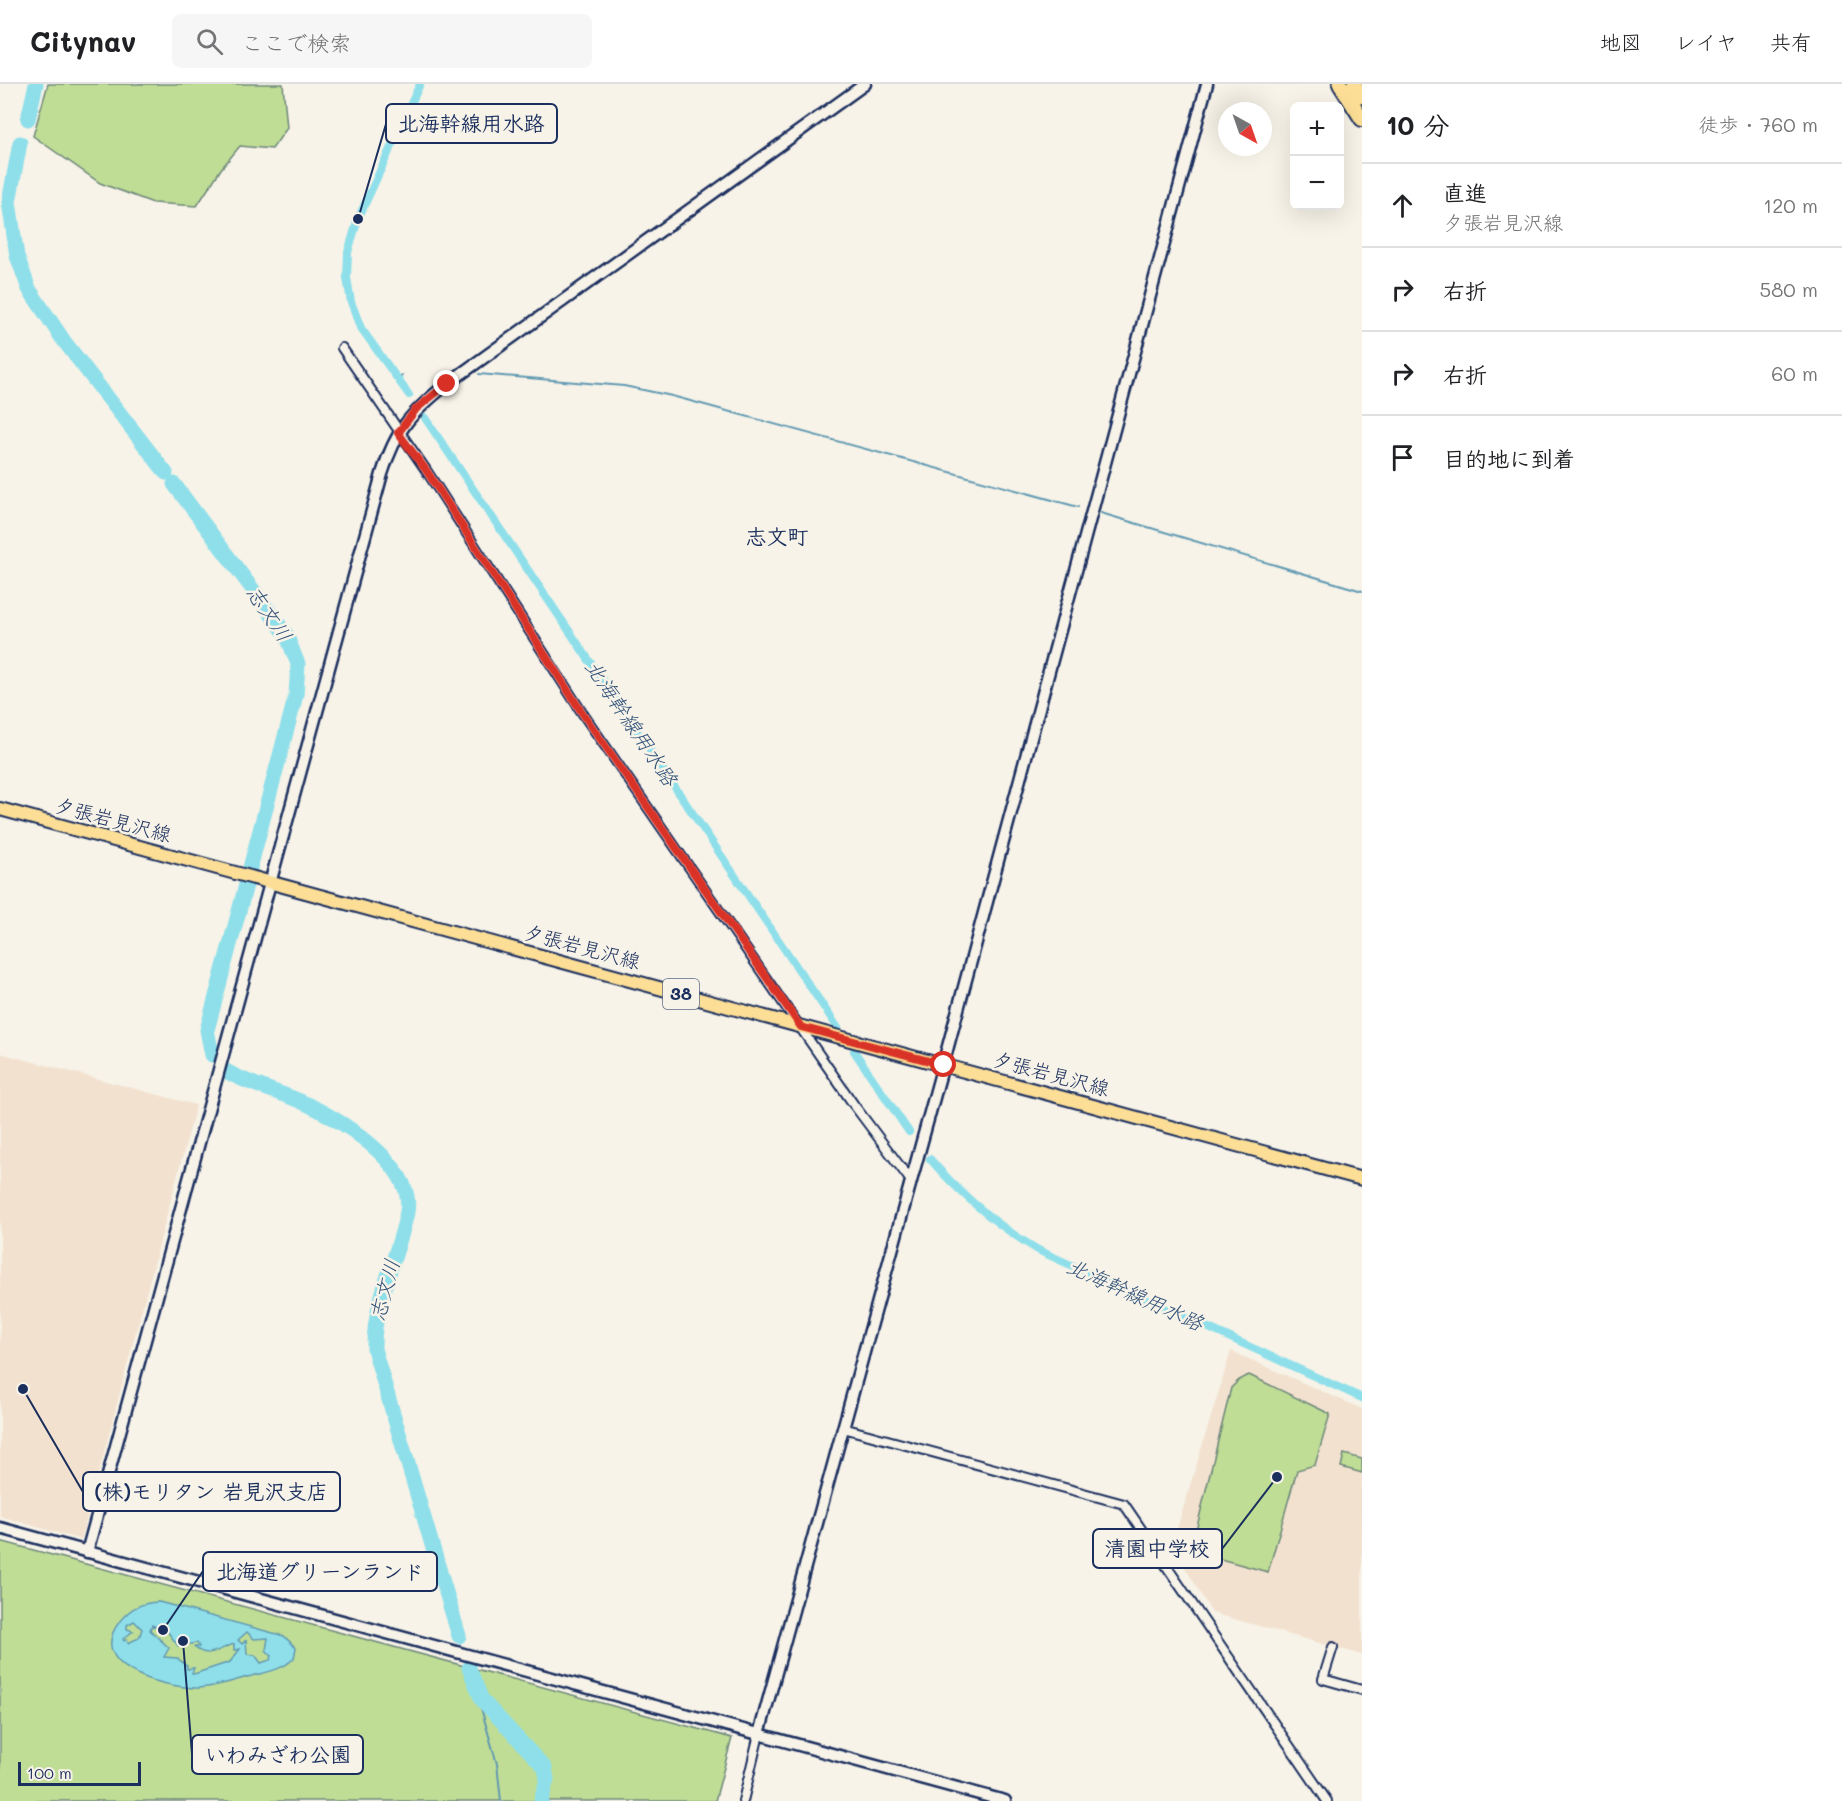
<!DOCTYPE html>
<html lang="ja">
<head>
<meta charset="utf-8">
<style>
	:root { --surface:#fff; --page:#f6f6f6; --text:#202124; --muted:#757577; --line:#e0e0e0 }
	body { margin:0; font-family:Mali,"Klee One",sans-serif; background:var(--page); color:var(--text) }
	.controls { position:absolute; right:18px; top:18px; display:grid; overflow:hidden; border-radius:9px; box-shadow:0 6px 24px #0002 }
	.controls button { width:54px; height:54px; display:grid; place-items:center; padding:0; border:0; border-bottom:2px solid var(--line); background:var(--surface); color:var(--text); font:30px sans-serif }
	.compass { position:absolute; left:1218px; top:18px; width:54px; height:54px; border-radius:50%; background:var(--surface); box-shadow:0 6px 24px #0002; rotate:140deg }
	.scale { position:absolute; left:18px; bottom:15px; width:123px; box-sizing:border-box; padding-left:6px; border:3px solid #1b2f5e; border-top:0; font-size:16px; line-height:21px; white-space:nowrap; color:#1b2f5e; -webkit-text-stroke:4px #f7f3e8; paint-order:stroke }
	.stop { position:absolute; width:18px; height:18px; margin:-14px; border:4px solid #d93025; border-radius:50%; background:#fff }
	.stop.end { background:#d93025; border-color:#fff; box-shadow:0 2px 6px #0008 }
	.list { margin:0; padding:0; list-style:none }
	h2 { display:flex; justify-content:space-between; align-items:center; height:78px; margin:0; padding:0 24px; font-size:26px }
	h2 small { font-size:20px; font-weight:400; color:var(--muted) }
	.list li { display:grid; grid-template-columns:39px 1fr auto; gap:18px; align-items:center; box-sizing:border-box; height:84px; padding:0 24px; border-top:2px solid var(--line) }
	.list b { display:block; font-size:22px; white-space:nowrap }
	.list p { margin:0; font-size:20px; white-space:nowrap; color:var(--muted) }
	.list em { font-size:20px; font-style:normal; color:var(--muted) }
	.icon { flex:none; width:33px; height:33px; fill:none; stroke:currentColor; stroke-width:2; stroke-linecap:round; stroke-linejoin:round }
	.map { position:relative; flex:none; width:1362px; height:1717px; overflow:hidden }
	header { display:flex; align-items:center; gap:36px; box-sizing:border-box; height:84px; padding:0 30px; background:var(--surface); border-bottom:2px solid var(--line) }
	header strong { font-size:28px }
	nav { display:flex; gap:33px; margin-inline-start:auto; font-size:21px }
	.search { width:420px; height:54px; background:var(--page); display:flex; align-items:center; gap:15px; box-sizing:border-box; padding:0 21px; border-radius:9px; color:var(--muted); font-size:22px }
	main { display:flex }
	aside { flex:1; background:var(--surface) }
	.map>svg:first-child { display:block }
	.built { fill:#f2e1cf }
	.green { fill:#bfdd95; stroke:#6d867a; stroke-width:1.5 }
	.water { fill:#8fdfea; stroke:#6199b2; stroke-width:1.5; fill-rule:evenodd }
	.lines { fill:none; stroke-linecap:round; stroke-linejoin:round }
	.stream { stroke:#6199b2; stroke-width:2 }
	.canal { stroke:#8fdfea; stroke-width:8 }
	.river { stroke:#8fdfea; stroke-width:15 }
	.street-casing { stroke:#1b2f5e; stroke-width:12 }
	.secondary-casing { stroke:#1b2f5e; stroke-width:15 }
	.primary-casing { stroke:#1b2f5e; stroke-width:16 }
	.highway-casing { stroke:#1b2f5e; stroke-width:18 }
	.street { stroke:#f7f3e8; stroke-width:8 }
	.secondary { stroke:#f7f3e8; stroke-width:10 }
	.primary { stroke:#fcde96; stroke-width:12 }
	.highway { stroke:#fcde96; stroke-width:14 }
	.route { stroke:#d93025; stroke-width:8 }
	.labels { text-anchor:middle; stroke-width:5; stroke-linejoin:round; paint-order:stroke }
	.shield { fill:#f7f3e8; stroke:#5d6a87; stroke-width:1.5 }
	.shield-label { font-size:18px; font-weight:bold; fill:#1b2f5e }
	.street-label { font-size:20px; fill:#1b2f5e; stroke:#f7f3e8 }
	.neighbourhood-label { font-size:21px; font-weight:bold; fill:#1b2f5e; stroke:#f7f3e8 }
	.water-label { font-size:21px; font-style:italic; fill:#32527a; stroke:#f7f3e8 }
	.leader { fill:none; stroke:#1b2f5e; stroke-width:2 }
	.callout-dot { fill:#1b2f5e; stroke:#f7f3e8; stroke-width:2 }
	.callout { fill:#f7f3e8; stroke:#1b2f5e; stroke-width:2 }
	.callout-label { font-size:21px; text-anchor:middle; font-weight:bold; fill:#1b2f5e }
</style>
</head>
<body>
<header>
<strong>Citynav</strong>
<div class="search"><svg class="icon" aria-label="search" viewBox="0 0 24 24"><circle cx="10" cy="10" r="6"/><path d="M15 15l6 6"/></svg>ここで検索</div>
<nav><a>地図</a><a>レイヤ</a><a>共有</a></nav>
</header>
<main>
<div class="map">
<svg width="1362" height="1717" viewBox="0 0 1362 1717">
	<rect width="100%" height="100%" fill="#f7f3e8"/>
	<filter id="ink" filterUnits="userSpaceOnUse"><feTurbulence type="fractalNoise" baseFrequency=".0167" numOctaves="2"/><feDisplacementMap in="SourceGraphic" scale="12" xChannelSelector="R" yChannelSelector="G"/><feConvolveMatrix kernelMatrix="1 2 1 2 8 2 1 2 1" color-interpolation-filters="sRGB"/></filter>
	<g filter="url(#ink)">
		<g class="built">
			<path d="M0 969 196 1021 81 1456 0 1432Z"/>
			<path d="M1231 1267 1362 1325V1571L1212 1529 1172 1461Z"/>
		</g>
		<g class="green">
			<path d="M48 0H283L287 44 272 65 240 62 221 85 197 122 153 119 100 99 33 52Z"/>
			<path d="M1249 1291 1330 1330 1315 1381 1297 1386 1268 1488 1191 1467 1231 1304 1239 1296Z"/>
			<path d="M1344 1370 1362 1375V1389L1341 1383Z"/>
			<path d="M0 1457 732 1654 715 1717H0Z"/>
		</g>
		<path class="water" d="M159 1518 284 1552 296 1564 294 1574C282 1587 262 1589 244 1594 229 1598 212 1604 195 1604 163 1603 84 1583 120 1537 131 1523 142 1519 159 1518ZM134 1537 142 1545 139 1554 128 1559 127 1555 124 1557 123 1555 133 1547 127 1545V1541ZM152 1541 168 1548 178 1562 197 1559 199 1563H194C208 1576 220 1564 234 1560V1566L240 1565 230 1578 194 1590 192 1589 194 1584 187 1585V1582L177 1574 164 1573 169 1564 150 1546ZM247 1548 254 1555 268 1554 266 1566 272 1572 270 1576 261 1579 255 1571 247 1570 246 1556 242 1560 238 1556Z"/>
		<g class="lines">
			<g class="stream">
				<path d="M479 290 624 302 672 312 1078 423"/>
				<path d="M397 294 402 291"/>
				<path d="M1101 429 1362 507"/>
				<path d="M477 1610 497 1680 501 1717"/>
			</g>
			<g class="canal">
				<path d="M409 311 361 244 351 218 347 194 348 168 358 135 420 0"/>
				<path d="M425 334 838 944"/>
				<path d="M854 967 909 1048"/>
				<path d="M930 1075C962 1112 996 1141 1038 1166L1362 1314"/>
			</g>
			<g class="river">
				<path d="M28 35 36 0"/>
				<path d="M20 59 9 118 17 172 29 205 64 257 166 389"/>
				<path d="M174 400 286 550 298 580 296 611 250 784"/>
				<path d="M212 971 207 946 246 801"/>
				<path d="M226 987C249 1001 278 1007 302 1018 339 1034 416 1081 407 1128 398 1174 373 1217 374 1265L459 1552"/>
				<path d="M469 1584 482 1616 545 1684 547 1695 541 1717"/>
			</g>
			<defs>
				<g id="street">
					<path d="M342 264 426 386 583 630 854 1021 911 1097"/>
					<path d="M843 1344 1124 1420 1327 1717"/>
					<path d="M1333 1563 1323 1595 1362 1606"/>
					<path d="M743 1717 759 1650"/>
				</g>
				<g id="secondary">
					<path d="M0 1444 1005 1717"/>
					<path d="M87 1468 382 390C396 345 411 329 447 300L865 0"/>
					<path d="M759 1650 943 981 1207 0"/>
				</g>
				<path id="primary" d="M0 725 1362 1095"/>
				<g id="highway">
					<path d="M1340 0 1362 35"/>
					<path d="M1354 0 1362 12"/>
				</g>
			</defs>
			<use href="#street" class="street-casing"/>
			<use href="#secondary" class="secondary-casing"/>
			<use href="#primary" class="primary-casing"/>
			<use href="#highway" class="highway-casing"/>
			<use href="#street" class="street"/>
			<use href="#secondary" class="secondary"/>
			<use href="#primary" class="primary"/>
			<use href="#highway" class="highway"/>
		</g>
	</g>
	<g class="lines" filter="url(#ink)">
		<path class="route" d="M447 300 416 325 398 349 426 386 583 630 801 943 944 981"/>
	</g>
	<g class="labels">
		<rect class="shield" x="663" y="895" width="36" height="30" rx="4.5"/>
		<g class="shield-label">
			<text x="681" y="916">38</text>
		</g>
		<g class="street-label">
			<text transform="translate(113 736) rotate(15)" y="7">夕張岩見沢線</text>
			<text transform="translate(582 863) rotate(15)" y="7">夕張岩見沢線</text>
			<text transform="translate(1051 990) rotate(15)" y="7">夕張岩見沢線</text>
		</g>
		<g class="neighbourhood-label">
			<text x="777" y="460">志文町</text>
		</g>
		<g class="water-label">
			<text transform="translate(269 530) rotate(56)" y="7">志文川</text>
			<text transform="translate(631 639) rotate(56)" y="7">北海幹線用水路</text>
			<text transform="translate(385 1206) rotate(-75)" y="7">志文川</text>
			<text transform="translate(1135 1211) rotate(24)" y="7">北海幹線用水路</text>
		</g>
	</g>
	<path class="leader" d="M358 135L386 40M23 1305L83 1408M1277 1393L1222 1465M163 1546L203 1487M183 1557L192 1670"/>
	<g class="callout-dot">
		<circle cx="358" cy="135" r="6"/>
		<circle cx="23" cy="1305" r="6"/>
		<circle cx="1277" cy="1393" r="6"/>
		<circle cx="163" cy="1546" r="6"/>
		<circle cx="183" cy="1557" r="6"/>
	</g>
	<g class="callout">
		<rect x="386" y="20" width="171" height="39" rx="6"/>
		<rect x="83" y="1388" width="257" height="39" rx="6"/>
		<rect x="1093" y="1445" width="129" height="39" rx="6"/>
		<rect x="203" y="1468" width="234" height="39" rx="6"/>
		<rect x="192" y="1651" width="171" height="39" rx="6"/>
	</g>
	<g class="callout-label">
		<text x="471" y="47">北海幹線用水路</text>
		<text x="211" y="1415">(株)モリタン 岩見沢支店</text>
		<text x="1157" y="1472">清園中学校</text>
		<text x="320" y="1495">北海道グリーンランド</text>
		<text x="278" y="1678">いわみざわ公園</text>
	</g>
</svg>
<div class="controls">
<button>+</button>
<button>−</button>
</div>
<svg class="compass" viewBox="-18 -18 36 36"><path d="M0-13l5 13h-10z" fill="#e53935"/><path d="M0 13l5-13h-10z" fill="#757577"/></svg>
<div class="scale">100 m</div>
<div class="stop" style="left:944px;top:981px"></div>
<div class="stop end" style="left:447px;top:300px"></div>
</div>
<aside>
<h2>10 分<small>徒歩 · 760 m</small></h2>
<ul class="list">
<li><svg class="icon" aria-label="ahead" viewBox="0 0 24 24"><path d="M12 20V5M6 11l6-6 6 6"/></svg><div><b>直進</b><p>夕張岩見沢線</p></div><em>120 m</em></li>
<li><svg class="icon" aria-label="right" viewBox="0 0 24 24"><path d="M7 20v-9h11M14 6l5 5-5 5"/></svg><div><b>右折</b></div><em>580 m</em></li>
<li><svg class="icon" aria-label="right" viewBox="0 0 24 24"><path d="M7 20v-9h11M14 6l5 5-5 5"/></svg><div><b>右折</b></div><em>60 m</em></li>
<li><svg class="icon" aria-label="arrive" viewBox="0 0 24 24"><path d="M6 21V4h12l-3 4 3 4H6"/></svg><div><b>目的地に到着</b></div></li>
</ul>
</aside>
</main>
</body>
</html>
